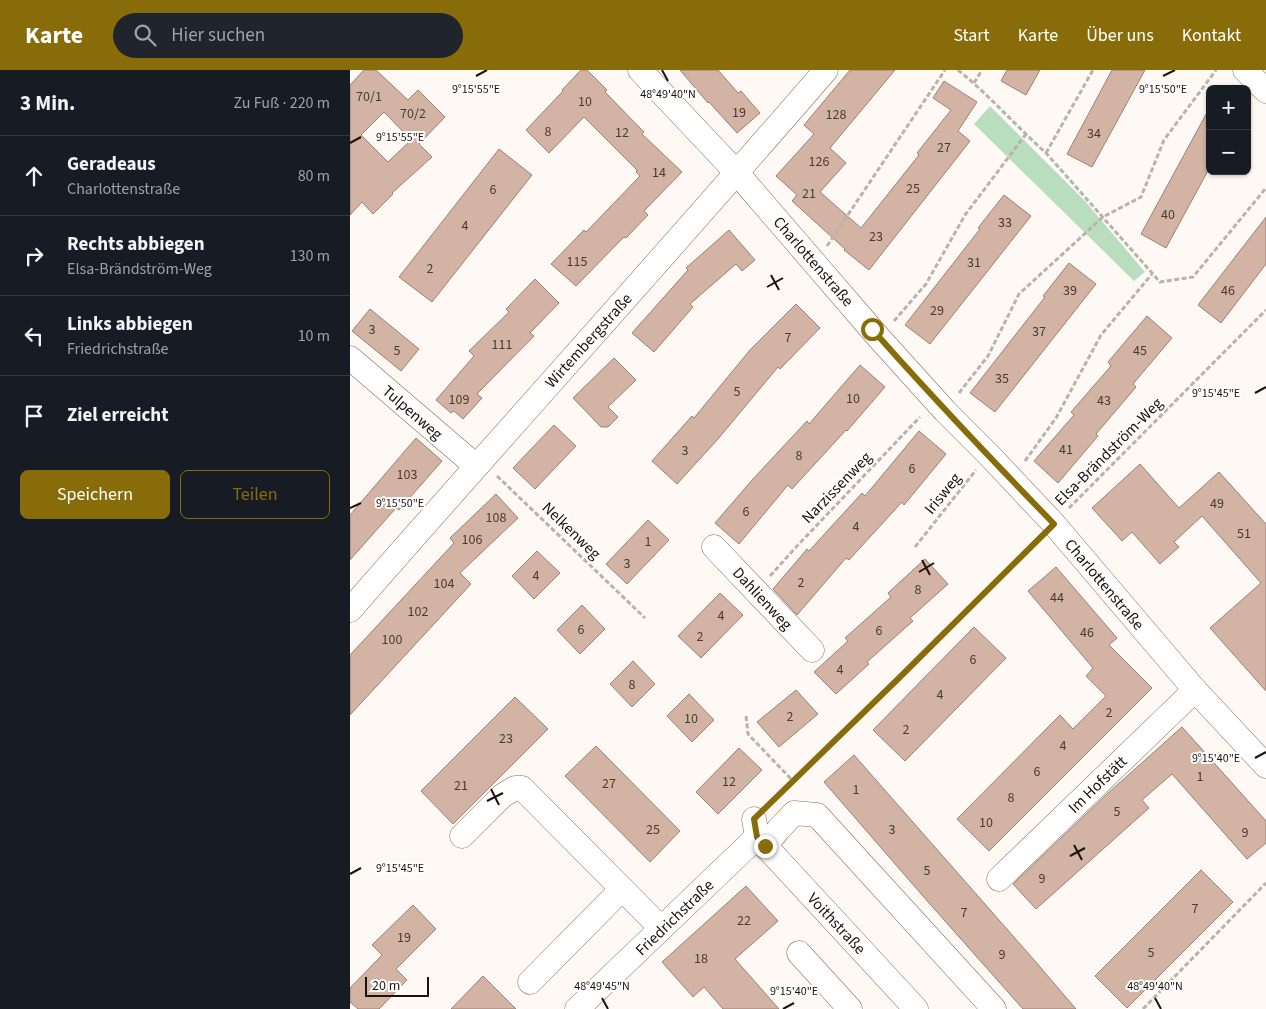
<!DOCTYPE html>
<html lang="de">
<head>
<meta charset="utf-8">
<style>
	:root { --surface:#171b24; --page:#20242c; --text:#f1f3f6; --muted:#9ea1a6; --line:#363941; --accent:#896c0a }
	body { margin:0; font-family:"Source Sans 3",sans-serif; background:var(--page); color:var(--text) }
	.controls { position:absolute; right:15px; top:15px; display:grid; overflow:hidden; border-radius:8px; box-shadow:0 1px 4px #0004 }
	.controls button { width:45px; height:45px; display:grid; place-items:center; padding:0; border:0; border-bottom:1px solid var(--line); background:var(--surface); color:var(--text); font:25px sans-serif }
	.scale { position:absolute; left:15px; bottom:12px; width:64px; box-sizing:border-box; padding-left:5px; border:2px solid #1c120b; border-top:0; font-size:14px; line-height:18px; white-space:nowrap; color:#1c120b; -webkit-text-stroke:4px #fff; paint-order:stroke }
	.stop { position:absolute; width:15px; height:15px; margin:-11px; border:4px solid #896c0a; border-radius:50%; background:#fff }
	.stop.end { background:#896c0a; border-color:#fff; box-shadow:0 1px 5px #0008 }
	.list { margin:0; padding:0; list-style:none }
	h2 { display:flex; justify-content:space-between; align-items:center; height:65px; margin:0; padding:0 20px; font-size:21px }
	h2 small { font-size:16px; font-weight:400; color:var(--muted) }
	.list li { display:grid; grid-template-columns:32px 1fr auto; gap:15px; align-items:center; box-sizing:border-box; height:80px; padding:0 20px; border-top:1px solid var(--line) }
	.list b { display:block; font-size:19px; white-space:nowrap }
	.list p { margin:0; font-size:16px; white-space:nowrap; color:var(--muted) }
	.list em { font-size:16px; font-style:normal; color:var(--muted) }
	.actions { display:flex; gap:10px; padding:15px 20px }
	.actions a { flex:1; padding:11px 0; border:1px solid var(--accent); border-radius:8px; text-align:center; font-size:18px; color:var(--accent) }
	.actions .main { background:var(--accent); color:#fff }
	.icon { flex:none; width:28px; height:28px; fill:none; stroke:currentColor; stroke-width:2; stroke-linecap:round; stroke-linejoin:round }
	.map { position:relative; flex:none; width:916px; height:939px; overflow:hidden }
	header { display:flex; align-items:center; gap:30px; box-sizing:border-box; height:70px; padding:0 25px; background:var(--accent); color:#fff }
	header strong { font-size:24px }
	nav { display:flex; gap:28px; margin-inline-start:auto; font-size:18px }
	.search { width:350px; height:45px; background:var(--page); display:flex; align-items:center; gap:12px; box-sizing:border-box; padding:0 18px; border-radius:28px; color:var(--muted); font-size:19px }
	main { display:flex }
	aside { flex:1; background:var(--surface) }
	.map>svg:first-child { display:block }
	.green { fill:#b9debf }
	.building { fill:#d3b3a3; stroke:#9e8071; fill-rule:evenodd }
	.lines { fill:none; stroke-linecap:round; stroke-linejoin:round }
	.minor-casing { stroke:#856b58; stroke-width:25 }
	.path { stroke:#b9b2ad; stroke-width:3; stroke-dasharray:5 2.5; stroke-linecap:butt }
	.minor { stroke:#fff; stroke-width:24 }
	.route { stroke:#896c0a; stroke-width:6 }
	.ticks { fill:none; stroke:#1c120b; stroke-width:2 }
	.labels { text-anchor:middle; stroke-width:4; stroke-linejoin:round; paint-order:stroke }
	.number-label { font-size:14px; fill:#4a3a31 }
	.street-label { font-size:16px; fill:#1c120b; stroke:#fff }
	.ticks-label { font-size:12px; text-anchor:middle; fill:#1c120b; stroke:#fff; stroke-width:4; stroke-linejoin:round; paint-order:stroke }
</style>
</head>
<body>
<header>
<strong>Karte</strong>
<div class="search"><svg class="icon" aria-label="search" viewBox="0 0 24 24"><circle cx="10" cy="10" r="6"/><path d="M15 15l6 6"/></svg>Hier suchen</div>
<nav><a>Start</a><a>Karte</a><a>Über uns</a><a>Kontakt</a></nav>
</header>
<main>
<aside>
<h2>3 Min.<small>Zu Fuß · 220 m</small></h2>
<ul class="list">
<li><svg class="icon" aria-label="ahead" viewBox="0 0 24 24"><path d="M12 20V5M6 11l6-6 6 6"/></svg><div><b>Geradeaus</b><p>Charlottenstraße</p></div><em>80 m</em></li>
<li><svg class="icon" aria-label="right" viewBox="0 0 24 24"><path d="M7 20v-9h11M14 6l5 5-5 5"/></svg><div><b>Rechts abbiegen</b><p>Elsa-Brändström-Weg</p></div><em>130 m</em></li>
<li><svg class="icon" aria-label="left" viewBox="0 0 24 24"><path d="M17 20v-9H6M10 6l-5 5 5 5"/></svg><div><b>Links abbiegen</b><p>Friedrichstraße</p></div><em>10 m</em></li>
<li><svg class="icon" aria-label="arrive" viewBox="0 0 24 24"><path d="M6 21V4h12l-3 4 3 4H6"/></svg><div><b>Ziel erreicht</b></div></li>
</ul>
<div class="actions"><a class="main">Speichern</a><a>Teilen</a></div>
</aside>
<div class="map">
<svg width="916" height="939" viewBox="0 0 916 939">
	<rect width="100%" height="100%" fill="#fff9f5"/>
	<path class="green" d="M640 36 735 131 795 202 784 211 624 54Z"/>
	<g class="building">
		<path d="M14 0H26L58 30 68 20 95 47 69 74 82 87 42 123 43 124 23 144 12 132 0 145V15ZM34 42 61 70 38 92 11 65Z"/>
		<path d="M231 0H237L257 20 255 22 294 62 292 64 332 102 294 141 298 145 276 168 274 167 226 216 201 194 234 160 236 162 290 106 286 102 287 100 234 47 199 83 176 60 213 21 212 20Z"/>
		<path d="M330 0H368L388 23 391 21 410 43 387 63 359 32 358 33Z"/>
		<path d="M500 0H545L480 78 496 93 470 122 511 158 569 85 567 83 601 40 583 28 594 11 627 32 608 61 620 71 519 200 494 180 495 179 442 131 447 125 426 106 464 64 454 55Z"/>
		<path d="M657 0H690L676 25 651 11Z"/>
		<path d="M762 0H795L742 97 717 84Z"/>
		<path d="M860 37V97L816 178 791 164Z"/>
		<path d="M149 79 182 105 82 232 49 207Z"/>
		<path d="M654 125 681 146 580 274 555 255 630 159 628 158Z"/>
		<path d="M916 147V194L871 253 848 235Z"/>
		<path d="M379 160 405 190 392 201 386 194 340 234 343 237 304 282 282 263 338 200 336 198Z"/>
		<path d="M719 193 746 214 645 342 620 323 695 227 693 226Z"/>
		<path d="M185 209 209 233 180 263 184 266 127 324 132 328 113 349 104 341 101 343 86 330 124 286 119 281 159 242 156 239Z"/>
		<path d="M446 234 470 258 430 299 428 297 368 369 327 414 302 391 342 346 344 348 400 280Z"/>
		<path d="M20 239 69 279 51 301 2 261Z"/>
		<path d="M797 246 822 268 783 314 786 317 746 364 748 366 708 413 684 391 724 345 721 342 761 296 758 292Z"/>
		<path d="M264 288 286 310 258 337 268 347 258 357H251L223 328Z"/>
		<path d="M510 295 535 317 497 361 496 360 442 419 438 415 389 474 365 453 403 409 457 351 459 354Z"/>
		<path d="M204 355 226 376 185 419 163 398Z"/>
		<path d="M569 361 596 384 554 435 552 432 499 490 496 488 447 545 423 519 457 479 459 481 512 423 515 426Z"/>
		<path d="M66 368 92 391 49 440 46 438 0 490V445Z"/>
		<path d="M790 394 829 438 869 402 916 454V621L860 558 911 513 852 446 824 472 829 477 810 494 782 462 772 471 742 438Z"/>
		<path d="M146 424 168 448 110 503 121 514 0 645V585L104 473 100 468Z"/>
		<path d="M298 450 319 470 277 514 256 494Z"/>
		<path d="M187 481 210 503 184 529 162 506Z"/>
		<path d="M575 489 598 514 560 548 563 551 517 592 519 594 486 624 464 602 498 571 495 568 541 527 538 523Z"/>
		<path d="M706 497 767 568 759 575 802 618 639 781 607 749 710 645 723 659 756 626 736 606 743 598 678 521Z"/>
		<path d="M370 523 393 545 351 588 328 566Z"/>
		<path d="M232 535 255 559 230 584 207 560Z"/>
		<path d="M624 557 656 588 555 691 523 660Z"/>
		<path d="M283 591 305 614 282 637 260 614Z"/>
		<path d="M446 620 468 644 429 677 407 652Z"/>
		<path d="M339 624 364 650 342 672 317 646Z"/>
		<path d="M165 627 198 659 103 754 71 721Z"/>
		<path d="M832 657 916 751V773L897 789 822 704 792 730 799 738 686 839 663 814 757 724Z"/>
		<path d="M246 676 330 761 300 792 215 706Z"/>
		<path d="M389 678 412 700 368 744 346 722Z"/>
		<path d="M504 685 685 891 726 939H673L579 833 474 712Z"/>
		<path d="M851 800 883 832 777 938 745 906Z"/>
		<path d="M396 816 428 851 385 889 429 939H373L354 917 343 927 312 892Z"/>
		<path d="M63 835 86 859 46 899 57 910 29 939H8L0 932V918L32 885 22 875Z"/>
		<path d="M133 906 166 939H101Z"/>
	</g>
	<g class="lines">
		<defs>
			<g id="minor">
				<path d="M290 0 387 103 529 268 595 341 638 384 703 453 845 620 916 696"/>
				<path d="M895 0 916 21"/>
				<path d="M0 288 126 396"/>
				<path d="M364 477 462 580"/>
				<path d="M0 540C158 359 319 182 476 0"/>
				<path d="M112 766 152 726 165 718H172L311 858"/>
				<path d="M407 767 566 939"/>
				<path d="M415 776 428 760 444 743 467 745 644 939"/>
				<path d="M649 809 845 620"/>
				<path d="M449 883 500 939"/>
				<path d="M180 912 272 819"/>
				<path d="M227 939 407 767 404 749"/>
			</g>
		</defs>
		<use href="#minor" class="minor-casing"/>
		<g class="path">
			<path d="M608 0C639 25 666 56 696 83L810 212 843 207 916 118"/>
			<path d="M624 13 632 0"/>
			<path d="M696 83 743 0"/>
			<path d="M477 176 595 0"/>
			<path d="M544 251 576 214 615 145 676 64"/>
			<path d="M609 323 638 286 669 224 753 147 791 127 814 70 866 0"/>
			<path d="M675 391 706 348 751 265 802 204"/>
			<path d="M147 406 295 548"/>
			<path d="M719 438 916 240"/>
			<path d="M565 477 626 400"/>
			<path d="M420 506 447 476 570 347"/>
			<path d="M396 646 398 664 443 711"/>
			<path d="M427 725 549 608 688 468"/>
			<path d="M793 939 916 813"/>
		</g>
		<use href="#minor" class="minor"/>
	</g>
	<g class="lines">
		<path class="route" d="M415 776 407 767 404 749 549 608 704 454C642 390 581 326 522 259"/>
	</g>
	<path class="ticks" d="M312 0 318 11M126 6 137 0M813 6 825 0M0 73 11 67M421 205 429 220M417 217 433 208M905 323 916 317M0 438 11 433M572 490 580 505M569 502 584 493M905 688 916 682M141 719 149 735M137 731 153 723M724 775 732 790M720 786 735 778M0 804 11 798M252 928 258 939M805 928 811 939M433 939 444 933"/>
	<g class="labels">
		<g class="number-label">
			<text x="19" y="31">70/1</text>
			<text x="235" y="36">10</text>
			<text x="389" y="47">19</text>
			<text x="63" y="48">70/2</text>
			<text x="486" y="49">128</text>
			<text x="198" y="66">8</text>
			<text x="272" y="67">12</text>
			<text x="744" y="68">34</text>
			<text x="594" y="82">27</text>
			<text x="469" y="96">126</text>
			<text x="309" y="107">14</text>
			<text x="563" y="123">25</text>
			<text x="143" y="124">6</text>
			<text x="459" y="128">21</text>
			<text x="818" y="149">40</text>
			<text x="655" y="157">33</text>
			<text x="115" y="160">4</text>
			<text x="526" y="171">23</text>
			<text x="227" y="196">115</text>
			<text x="624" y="197">31</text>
			<text x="80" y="203">2</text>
			<text x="720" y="225">39</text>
			<text x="878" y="225">46</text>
			<text x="587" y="245">29</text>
			<text x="22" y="264">3</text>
			<text x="689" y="266">37</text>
			<text x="438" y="272">7</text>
			<text x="152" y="279">111</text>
			<text x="47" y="285">5</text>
			<text x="790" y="285">45</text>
			<text x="652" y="313">35</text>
			<text x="387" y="326">5</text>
			<text x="503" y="333">10</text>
			<text x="109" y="334">109</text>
			<text x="754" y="335">43</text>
			<text x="716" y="384">41</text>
			<text x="335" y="385">3</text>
			<text x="449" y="390">8</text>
			<text x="562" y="403">6</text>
			<text x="57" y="409">103</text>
			<text x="867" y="438">49</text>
			<text x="396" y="446">6</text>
			<text x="146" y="452">108</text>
			<text x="506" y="461">4</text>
			<text x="894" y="468">51</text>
			<text x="122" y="474">106</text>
			<text x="298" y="476">1</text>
			<text x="277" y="498">3</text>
			<text x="186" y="510">4</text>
			<text x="451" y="517">2</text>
			<text x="94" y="518">104</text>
			<text x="568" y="524">8</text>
			<text x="707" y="532">44</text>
			<text x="68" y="546">102</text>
			<text x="371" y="550">4</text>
			<text x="231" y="564">6</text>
			<text x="529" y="565">6</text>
			<text x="737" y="567">46</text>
			<text x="350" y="571">2</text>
			<text x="42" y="574">100</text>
			<text x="623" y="594">6</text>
			<text x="490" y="604">4</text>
			<text x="282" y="619">8</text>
			<text x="590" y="629">4</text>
			<text x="759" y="647">2</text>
			<text x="440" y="651">2</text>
			<text x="341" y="653">10</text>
			<text x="556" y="664">2</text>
			<text x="156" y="673">23</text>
			<text x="713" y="680">4</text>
			<text x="687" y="706">6</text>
			<text x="850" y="711">1</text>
			<text x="379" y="716">12</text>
			<text x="259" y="718">27</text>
			<text x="111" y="720">21</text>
			<text x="506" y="724">1</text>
			<text x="661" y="732">8</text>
			<text x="767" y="746">5</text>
			<text x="636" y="757">10</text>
			<text x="303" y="764">25</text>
			<text x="542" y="764">3</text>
			<text x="895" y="767">9</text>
			<text x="577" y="805">5</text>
			<text x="692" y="813">9</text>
			<text x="845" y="843">7</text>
			<text x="614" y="847">7</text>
			<text x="394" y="855">22</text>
			<text x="54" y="872">19</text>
			<text x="801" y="887">5</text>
			<text x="652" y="889">9</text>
			<text x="351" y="893">18</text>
		</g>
		<g class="street-label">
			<text transform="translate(464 191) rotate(49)" y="6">Charlottenstraße</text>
			<text transform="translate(238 270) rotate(-48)" y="6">Wirtembergstraße</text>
			<text transform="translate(63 342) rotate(41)" y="6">Tulpenweg</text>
			<text transform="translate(758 381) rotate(-45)" y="6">Elsa-Brändström-Weg</text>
			<text transform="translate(486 417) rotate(-46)" y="6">Narzissenweg</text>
			<text transform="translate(592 423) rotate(-51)" y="6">Irisweg</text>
			<text transform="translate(222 460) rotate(44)" y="6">Nelkenweg</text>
			<text transform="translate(755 514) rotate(50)" y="6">Charlottenstraße</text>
			<text transform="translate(413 528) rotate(47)" y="6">Dahlienweg</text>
			<text transform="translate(747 714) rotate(-44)" y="6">Im Hofstätt</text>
			<text transform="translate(324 847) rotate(-44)" y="6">Friedrichstraße</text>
			<text transform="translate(487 853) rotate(47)" y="6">Voithstraße</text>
		</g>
	</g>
	<g class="ticks-label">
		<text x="126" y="23">9°15'55"E</text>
		<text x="813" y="23">9°15'50"E</text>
		<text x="318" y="28">48°49'40"N</text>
		<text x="50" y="71">9°15'55"E</text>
		<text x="866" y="327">9°15'45"E</text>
		<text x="50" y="437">9°15'50"E</text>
		<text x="866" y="692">9°15'40"E</text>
		<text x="50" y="802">9°15'45"E</text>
		<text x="252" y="920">48°49'45"N</text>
		<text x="805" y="920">48°49'40"N</text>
		<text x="444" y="925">9°15'40"E</text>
	</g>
</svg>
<div class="controls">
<button>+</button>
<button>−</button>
</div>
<div class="scale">20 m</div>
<div class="stop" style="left:522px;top:259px"></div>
<div class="stop end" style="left:415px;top:776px"></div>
</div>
</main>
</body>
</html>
